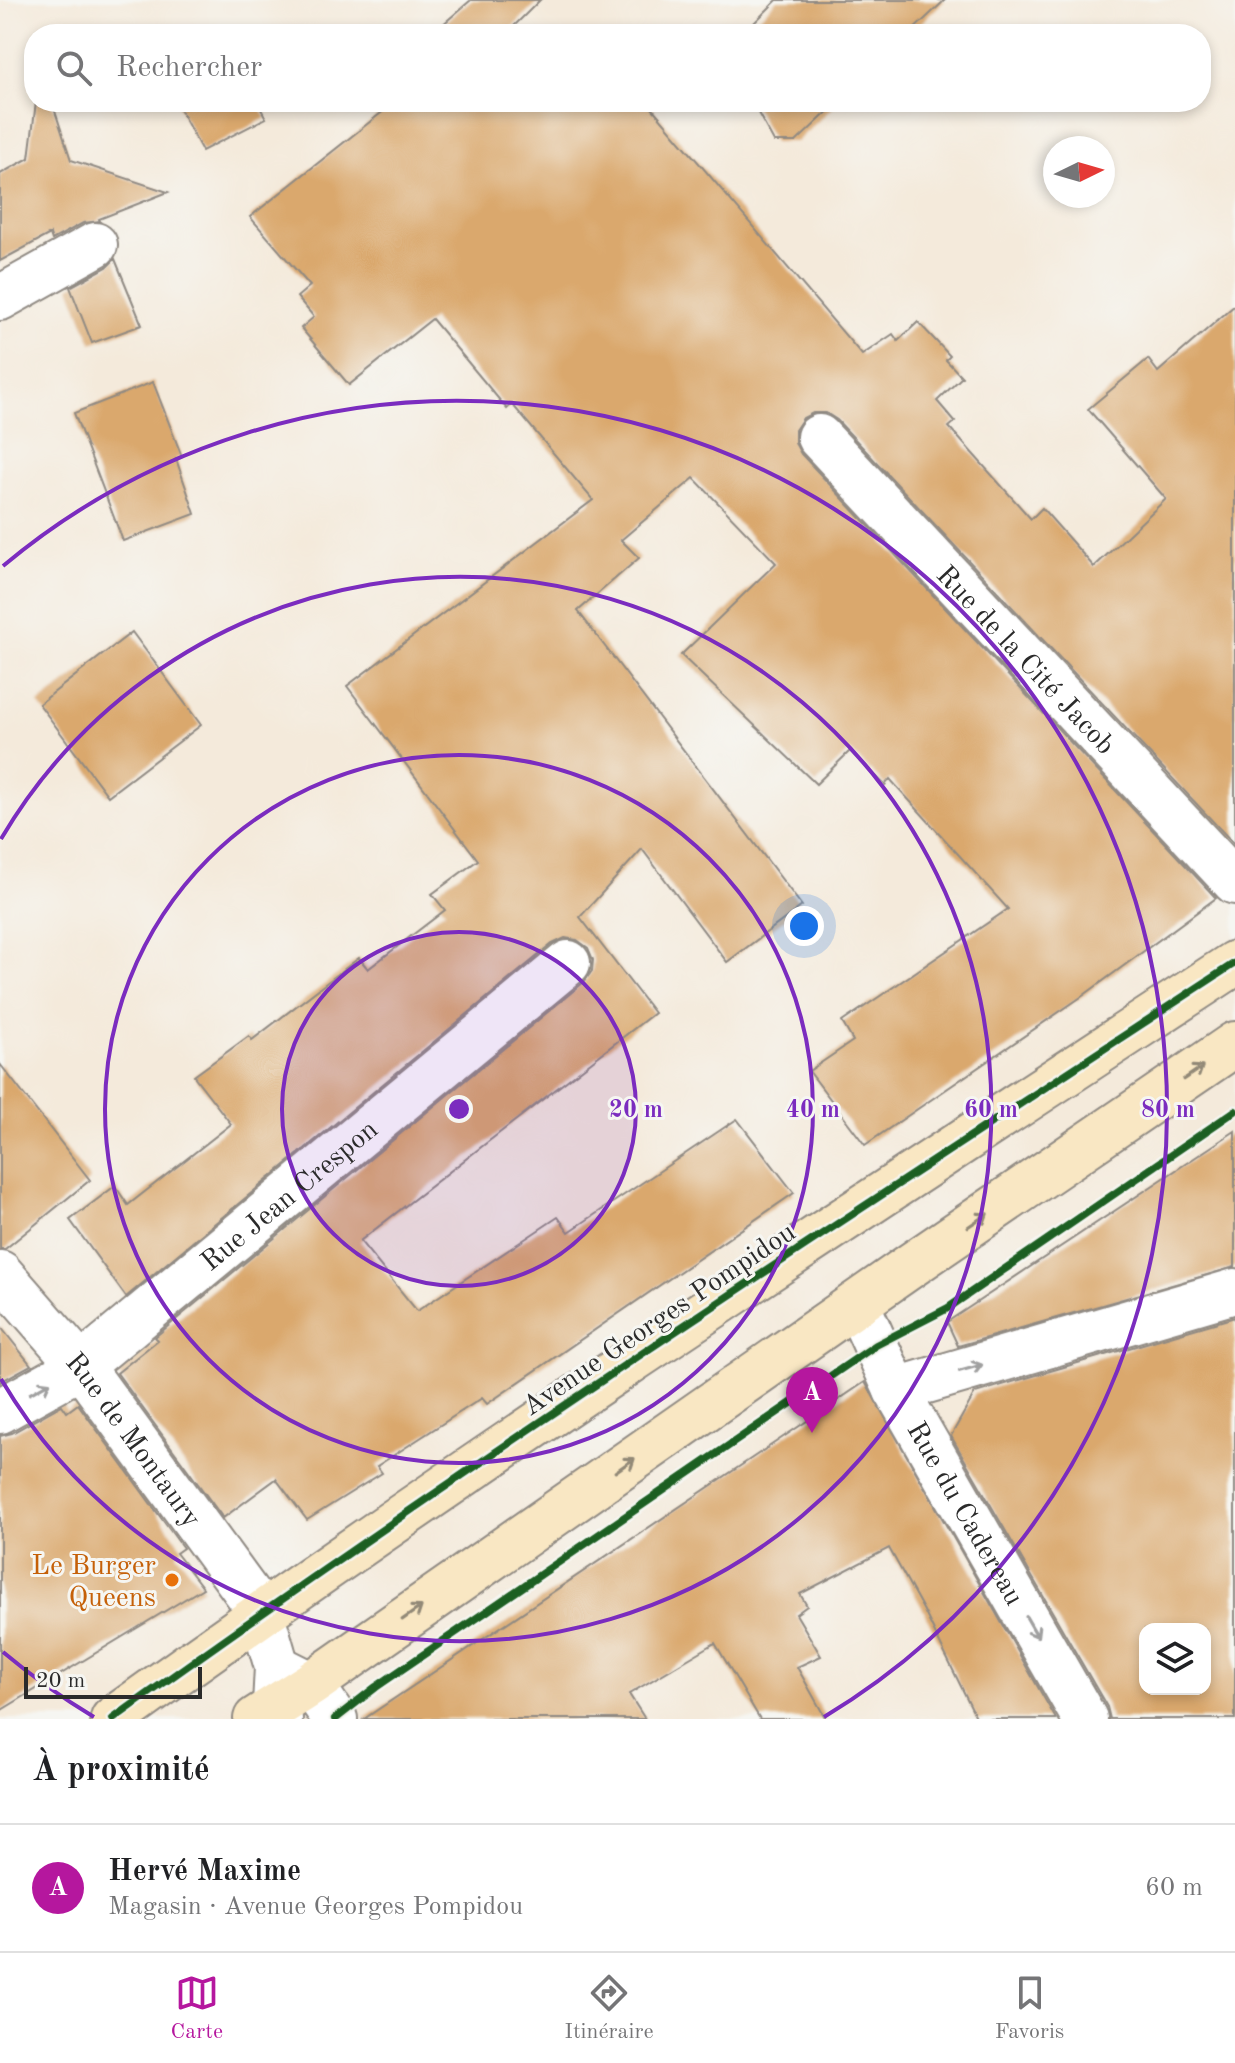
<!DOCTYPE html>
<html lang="fr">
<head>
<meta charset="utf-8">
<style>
	:root { --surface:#fff; --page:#f2f2f2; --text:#202124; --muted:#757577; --line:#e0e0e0; --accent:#b5179e }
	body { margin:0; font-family:"Old Standard TT",serif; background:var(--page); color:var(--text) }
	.controls { position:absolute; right:24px; bottom:24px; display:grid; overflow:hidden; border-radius:16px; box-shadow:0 4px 12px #0003 }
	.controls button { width:72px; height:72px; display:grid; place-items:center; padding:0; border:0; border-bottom:2px solid var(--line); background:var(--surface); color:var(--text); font:40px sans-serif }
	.compass { position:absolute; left:1043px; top:136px; width:72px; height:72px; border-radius:50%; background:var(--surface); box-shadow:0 4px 12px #0003; rotate:85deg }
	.scale { position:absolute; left:24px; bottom:20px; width:178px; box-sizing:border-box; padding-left:8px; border:4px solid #2b2b2b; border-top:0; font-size:22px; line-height:28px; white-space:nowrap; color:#2b2b2b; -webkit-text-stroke:6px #f6f6f2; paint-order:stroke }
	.you { position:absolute; left:804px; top:926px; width:28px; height:28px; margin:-20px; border:6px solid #fff; border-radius:50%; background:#1a73e8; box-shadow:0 0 0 12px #1a73e833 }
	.badge { display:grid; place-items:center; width:52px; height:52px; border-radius:50%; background:var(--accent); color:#fff; font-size:26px; font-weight:700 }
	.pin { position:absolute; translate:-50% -66px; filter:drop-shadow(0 2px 4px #0008) }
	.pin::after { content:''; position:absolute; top:42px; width:28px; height:24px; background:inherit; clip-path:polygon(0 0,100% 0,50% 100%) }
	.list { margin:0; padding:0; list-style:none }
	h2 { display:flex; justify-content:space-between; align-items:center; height:104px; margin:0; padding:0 32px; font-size:34px }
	h2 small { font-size:26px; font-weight:400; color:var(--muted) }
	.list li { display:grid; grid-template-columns:52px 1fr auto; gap:24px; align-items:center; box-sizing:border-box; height:128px; padding:0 32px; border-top:2px solid var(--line) }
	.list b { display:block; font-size:30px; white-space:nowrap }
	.list p { margin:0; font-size:26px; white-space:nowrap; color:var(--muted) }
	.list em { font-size:26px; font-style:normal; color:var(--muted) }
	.icon { flex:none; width:44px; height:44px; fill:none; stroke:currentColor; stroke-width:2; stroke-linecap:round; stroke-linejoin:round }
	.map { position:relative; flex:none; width:1235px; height:1719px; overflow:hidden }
	.search { position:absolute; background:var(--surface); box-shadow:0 4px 12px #0003; left:24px; right:24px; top:24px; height:88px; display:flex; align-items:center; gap:20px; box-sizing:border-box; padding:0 28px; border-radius:32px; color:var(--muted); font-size:30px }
	.sheet { height:232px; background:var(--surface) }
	nav { display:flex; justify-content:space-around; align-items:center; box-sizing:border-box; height:112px; border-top:2px solid var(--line); background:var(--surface); font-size:22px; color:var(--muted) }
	nav a { display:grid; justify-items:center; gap:4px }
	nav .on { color:var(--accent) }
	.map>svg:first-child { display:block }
	.building { fill:#daa86d; fill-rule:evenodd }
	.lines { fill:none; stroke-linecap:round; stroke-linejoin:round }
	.street-casing { stroke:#908a83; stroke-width:48 }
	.secondary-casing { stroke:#908a83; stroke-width:48 }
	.street { stroke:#fff; stroke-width:44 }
	.secondary { stroke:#f9e7c3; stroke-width:44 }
	.cycleway-casing { stroke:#f6f6f2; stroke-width:13 }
	.cycleway { stroke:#1b5e20; stroke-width:8 }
	.oneway { stroke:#928977 }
	.oneway2 { stroke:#a0a0a0 }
	.ring { fill:none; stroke:#7b2cbf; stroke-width:4 }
	.food-dot { fill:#e8710a; stroke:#f6f6f2; stroke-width:3 }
	.labels { text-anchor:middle; stroke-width:6; stroke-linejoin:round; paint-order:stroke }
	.street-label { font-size:28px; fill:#2b2b2b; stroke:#f6f6f2 }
	.food-label { font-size:28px; fill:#c56008; stroke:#f6f6f2; text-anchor:end }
	.centre { fill:#7b2cbf; stroke:#f6f6f2; stroke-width:4 }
	.ring-label { font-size:24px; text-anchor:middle; font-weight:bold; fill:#7b2cbf; stroke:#f6f6f2; stroke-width:6; stroke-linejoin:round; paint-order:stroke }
</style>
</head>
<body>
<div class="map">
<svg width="1235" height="1719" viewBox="0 0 1235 1719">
	<rect width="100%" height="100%" fill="#f6f6f2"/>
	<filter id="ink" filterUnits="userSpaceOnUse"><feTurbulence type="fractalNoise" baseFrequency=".0125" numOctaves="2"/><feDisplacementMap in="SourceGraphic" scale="16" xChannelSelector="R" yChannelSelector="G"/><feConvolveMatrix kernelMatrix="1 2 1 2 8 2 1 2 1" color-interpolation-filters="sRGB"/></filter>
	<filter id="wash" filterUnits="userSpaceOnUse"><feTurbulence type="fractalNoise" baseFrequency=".006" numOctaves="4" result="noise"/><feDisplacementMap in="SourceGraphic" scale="32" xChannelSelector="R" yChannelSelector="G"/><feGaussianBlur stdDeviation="1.8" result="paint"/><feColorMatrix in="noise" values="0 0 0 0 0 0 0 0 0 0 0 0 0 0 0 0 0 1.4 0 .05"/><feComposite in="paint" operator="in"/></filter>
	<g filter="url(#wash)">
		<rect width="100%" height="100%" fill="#f4eadb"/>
		<g id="blocks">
			<g class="building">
				<path d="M471 0H540L506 34H446L441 26Z"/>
				<path d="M777 0H945L909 34H743Z"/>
				<path d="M36 102H52L71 160 168 192 99 219 100 221 83 223 52 240 50 234 0 261V174L29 158Z"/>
				<path d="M176 102H257L266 118 202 151Z"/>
				<path d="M395 102H647L862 355 893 334 898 341 918 322 950 356 946 360 962 377 937 401 955 422 949 427 1031 519 1042 508 1094 567 1166 499 1088 409 1148 359 1158 372 1235 305V845L837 420 826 413H813L803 418 795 430V443L801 454 1216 898 1084 995 865 1145 809 1071 853 1041 842 1022 1008 909 890 779 885 785 850 751 816 784 681 655 776 563 694 478 621 540 639 558 578 611 802 906 727 962 642 849 580 917 654 1013 360 1241 417 1311 558 1217 569 1232 737 1119 794 1193 487 1404 482 1398 377 1466 382 1473 307 1520 276 1479 223 1518 117 1373 158 1340 155 1337 584 982 592 971 593 960 588 948 577 940 565 938 552 944 126 1297 70 1220 115 1186 128 1205 231 1124 194 1076 249 1036 252 1040 359 958 368 969 445 910 432 894 478 860 347 686 593 500 512 404 507 409 432 319 349 385 301 328 314 317 297 297 310 286 250 217Z"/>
				<path d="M752 102H838L796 142H774Z"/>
				<path d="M115 259 142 325 92 343 70 287 107 267Z"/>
				<path d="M153 382 182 457 176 459 195 514 123 541 74 413Z"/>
				<path d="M132 632 201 725 108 796 39 704Z"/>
				<path d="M0 1064 90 1180 5 1249H0Z"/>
				<path d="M1235 1131V1267L958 1346 947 1322Z"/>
				<path d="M1235 1317V1719H1110L1107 1707 951 1436 975 1393ZM1145 1629H1205V1689H1145Z"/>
				<path d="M0 1326 31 1365 0 1382Z"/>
				<path d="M865 1382 1056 1719H977L924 1611 889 1548 800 1594 807 1606 796 1614 821 1656 797 1667 826 1719H760L715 1643 629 1694 645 1719H364Z"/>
				<path d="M78 1404 183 1548 176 1553 203 1588 0 1711V1436L12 1433 62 1405 67 1412Z"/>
			</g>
		</g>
	</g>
	<g filter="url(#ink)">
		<use href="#blocks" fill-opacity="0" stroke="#908a83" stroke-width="2"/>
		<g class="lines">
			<defs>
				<g id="street">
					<path d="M0 298 95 245"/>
					<path id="s1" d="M819 437 1235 882"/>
					<path id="s2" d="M0 1273 81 1366 261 1612 277 1667 275 1705 280 1719"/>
					<path id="s3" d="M857 1304 896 1390 1085 1719"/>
					<path d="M896 1390 1235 1291"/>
					<path id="s4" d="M0 1411 81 1366 568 963"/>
					<path d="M279 1668 311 1684 335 1719"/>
				</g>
				<g id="secondary">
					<path d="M113 1719C479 1456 858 1210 1235 963"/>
					<path d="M256 1719 311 1684 913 1264 1235 1044"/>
				</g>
			</defs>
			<use href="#street" class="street-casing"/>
			<use href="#secondary" class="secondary-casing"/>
			<use href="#street" class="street"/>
			<use href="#secondary" class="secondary"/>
			<defs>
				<g id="cycleway">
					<path d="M113 1719C479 1456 858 1210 1235 963"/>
					<path d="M335 1719 376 1687 876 1345 948 1308 1235 1111"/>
				</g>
			</defs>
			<use href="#cycleway" class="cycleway-casing"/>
			<use href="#cycleway" class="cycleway"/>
		</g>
		<defs><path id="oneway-shaft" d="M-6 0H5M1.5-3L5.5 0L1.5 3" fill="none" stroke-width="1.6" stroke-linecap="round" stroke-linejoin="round" transform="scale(2)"/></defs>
		<g class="oneway">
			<use href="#oneway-shaft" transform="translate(1193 1073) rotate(-34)"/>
			<use href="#oneway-shaft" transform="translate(978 1220) rotate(-34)"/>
			<use href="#oneway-shaft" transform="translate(625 1465) rotate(-35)"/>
			<use href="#oneway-shaft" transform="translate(412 1613) rotate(-35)"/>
		</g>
		<g class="oneway2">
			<use href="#oneway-shaft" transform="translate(971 1368) rotate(-16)"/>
			<use href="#oneway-shaft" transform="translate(40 1388) rotate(-29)"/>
			<use href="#oneway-shaft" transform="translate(1032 1627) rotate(60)"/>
		</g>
	</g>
	<circle cx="459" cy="1109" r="177" fill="#7b2cbf" fill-opacity=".12"/>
	<g class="ring">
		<circle cx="459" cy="1109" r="177"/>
		<circle cx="459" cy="1109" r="354"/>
		<path d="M1 839A532 532 0 1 1 1 1379"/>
		<path d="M94 1717A709 709 0 0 1 3 1652M3 566A709 709 0 1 1 824 1717"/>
	</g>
	<circle class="food-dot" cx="172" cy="1580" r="8"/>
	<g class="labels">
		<g class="street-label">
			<text dy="10" stroke="none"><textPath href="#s1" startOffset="304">Rue de la Cité Jacob</textPath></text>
			<text dy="10" stroke="none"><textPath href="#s4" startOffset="362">Rue Jean Crespon</textPath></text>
			<text transform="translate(658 1318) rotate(-34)" y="10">Avenue Georges Pompidou</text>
			<text dy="10" stroke="none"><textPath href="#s2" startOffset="214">Rue de Montaury</textPath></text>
			<text dy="10" stroke="none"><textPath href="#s3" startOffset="236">Rue du Cadereau</textPath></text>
		</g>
		<g class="food-label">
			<text x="156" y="1574">Le Burger<tspan x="156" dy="32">Queens</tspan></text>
		</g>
	</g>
	<circle cx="459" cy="1109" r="12" class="centre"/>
	<g class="ring-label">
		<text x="636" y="1117">20 m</text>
		<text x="813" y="1117">40 m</text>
		<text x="991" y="1117">60 m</text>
		<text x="1168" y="1117">80 m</text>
	</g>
</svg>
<div class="controls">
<button><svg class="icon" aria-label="layers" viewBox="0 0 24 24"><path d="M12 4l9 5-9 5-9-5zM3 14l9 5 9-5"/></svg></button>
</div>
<svg class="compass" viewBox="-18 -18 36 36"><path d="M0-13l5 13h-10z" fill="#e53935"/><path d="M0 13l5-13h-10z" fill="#757577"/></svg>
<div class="scale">20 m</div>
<div class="you"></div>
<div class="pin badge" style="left:812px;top:1433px">A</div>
<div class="search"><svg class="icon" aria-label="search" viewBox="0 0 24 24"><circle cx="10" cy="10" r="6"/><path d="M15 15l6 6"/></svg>Rechercher</div>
</div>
<section class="sheet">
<h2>À proximité<small></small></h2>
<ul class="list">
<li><span class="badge">A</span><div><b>Hervé Maxime</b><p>Magasin · Avenue Georges Pompidou</p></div><em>60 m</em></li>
</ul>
</section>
<nav>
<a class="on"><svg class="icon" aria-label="map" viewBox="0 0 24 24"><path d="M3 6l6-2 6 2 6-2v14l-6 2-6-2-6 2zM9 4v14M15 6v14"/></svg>Carte</a>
<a><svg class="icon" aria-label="directions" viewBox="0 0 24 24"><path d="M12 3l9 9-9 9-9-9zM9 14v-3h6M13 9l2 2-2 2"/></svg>Itinéraire</a>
<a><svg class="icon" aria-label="saved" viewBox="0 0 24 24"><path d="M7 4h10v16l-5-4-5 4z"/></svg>Favoris</a>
</nav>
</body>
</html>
